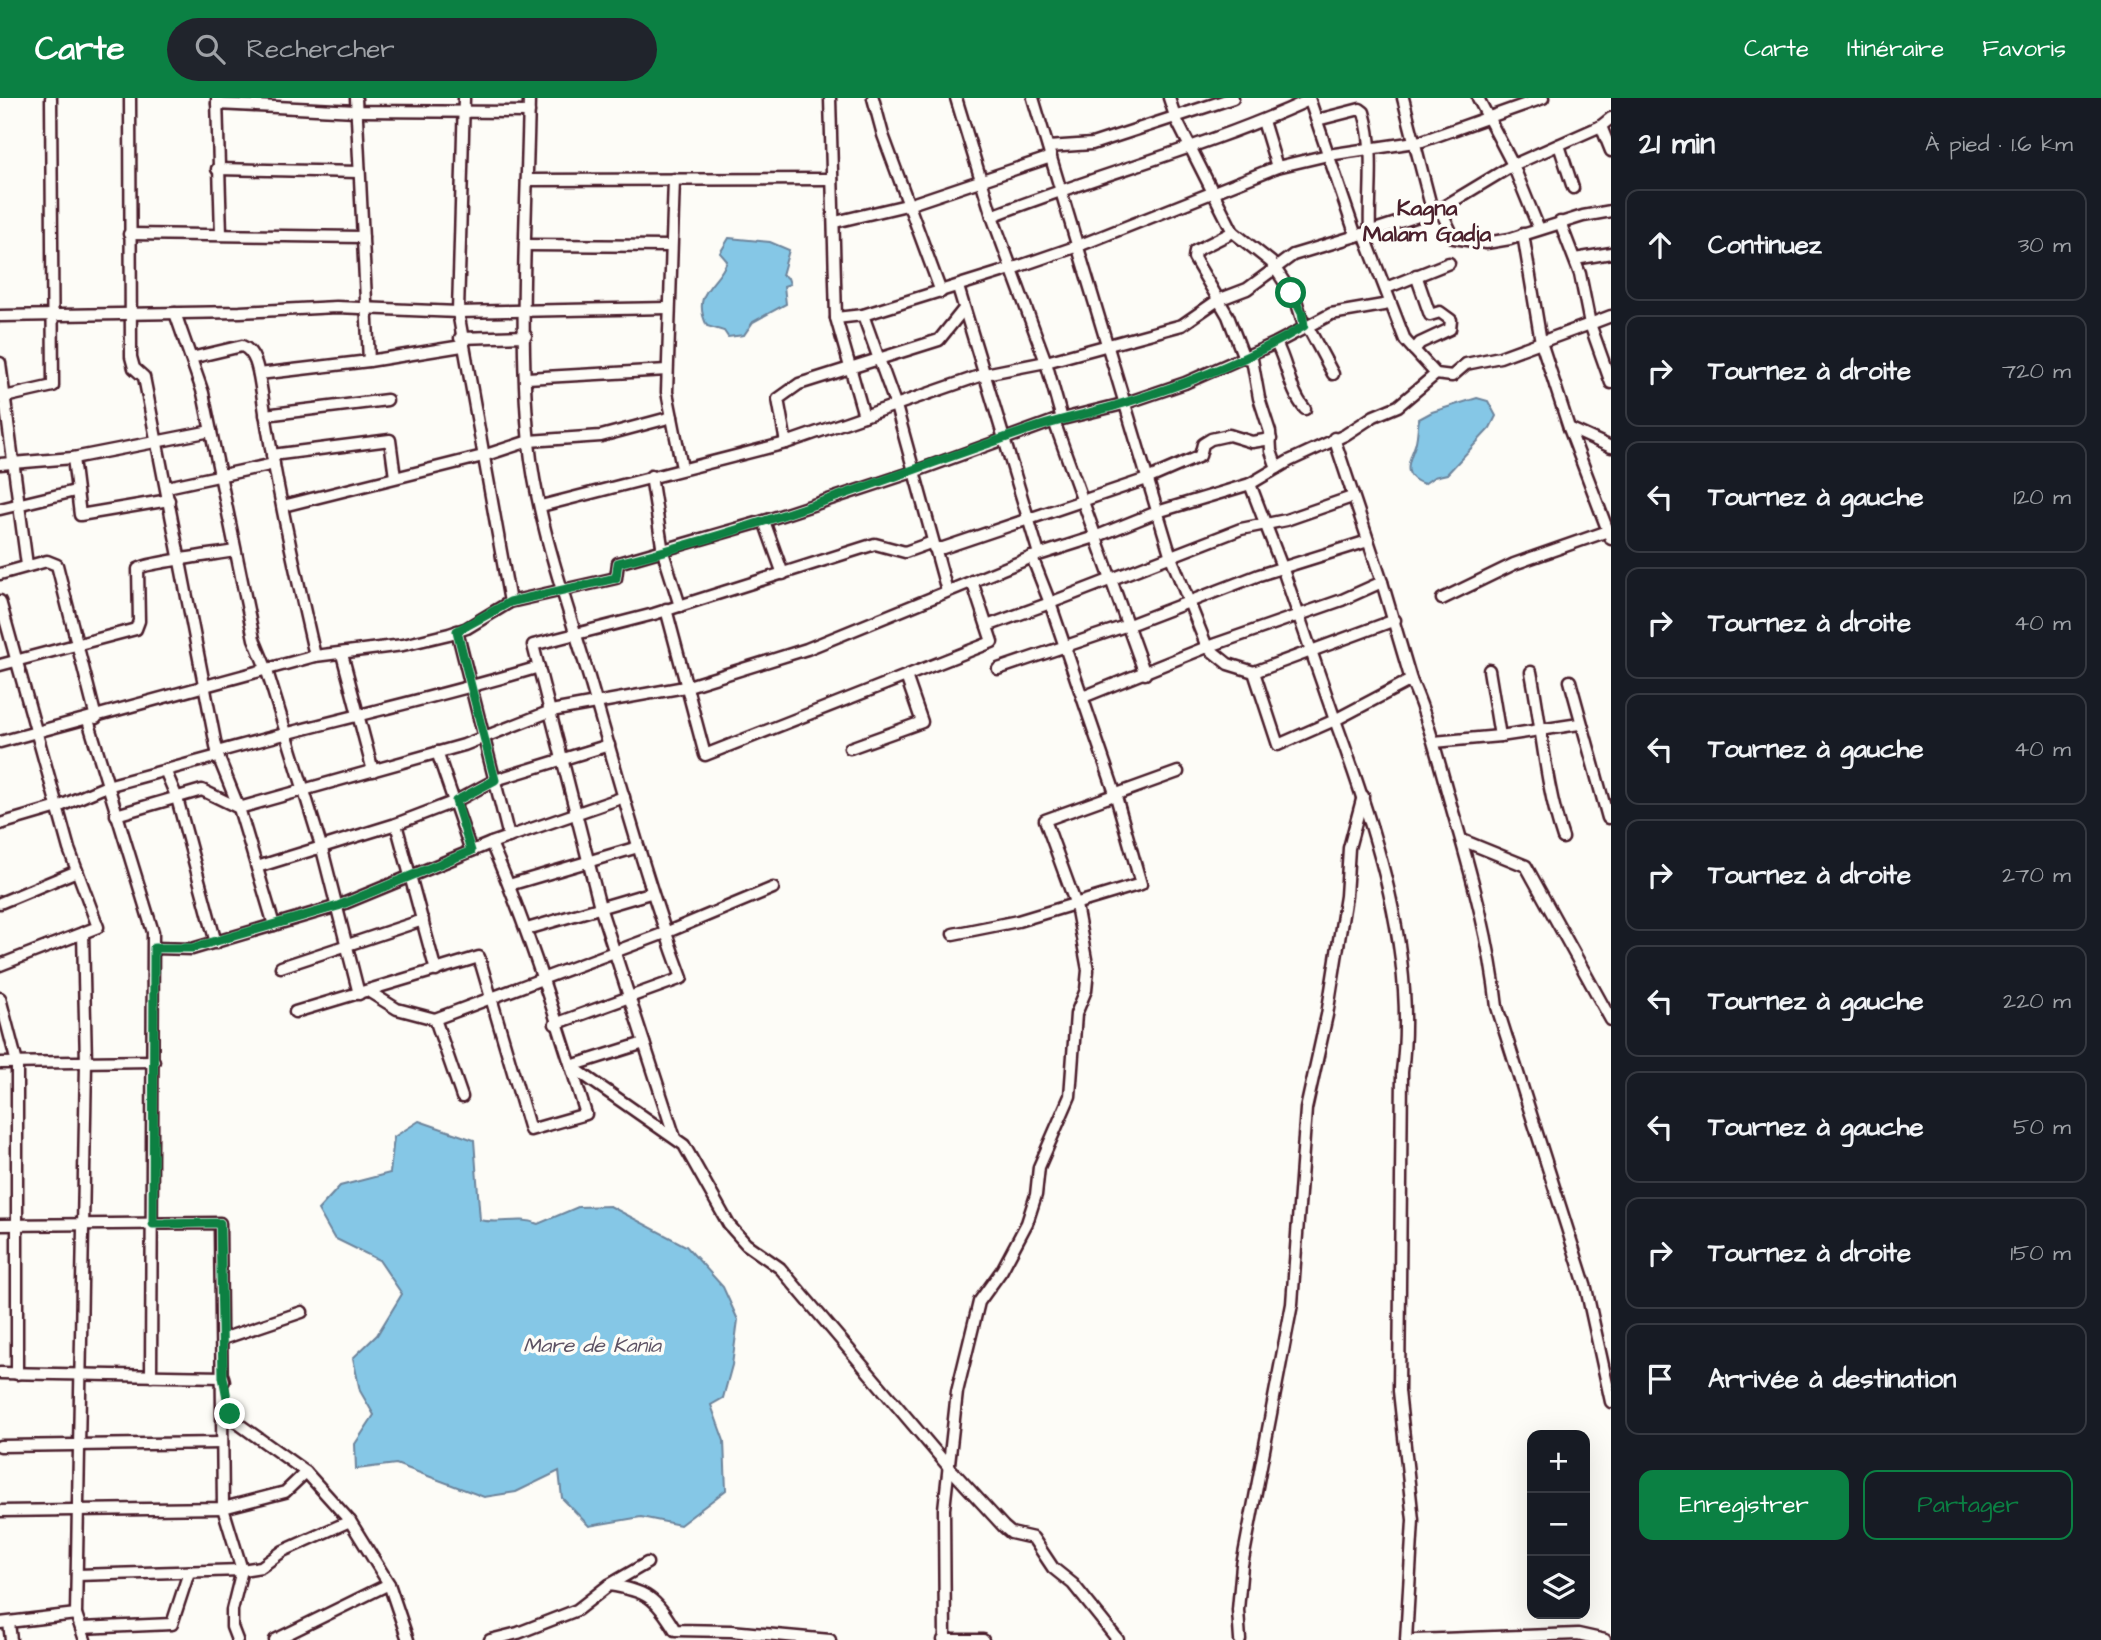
<!DOCTYPE html>
<html lang="fr">
<head>
<meta charset="utf-8">
<style>
	:root { --surface:#171b24; --page:#20242c; --text:#f1f3f6; --muted:#9ea1a6; --line:#363941; --accent:#0b8043 }
	body { margin:0; font-family:"Architects Daughter",sans-serif; background:var(--page); color:var(--text) }
	.controls { position:absolute; right:21px; bottom:21px; display:grid; overflow:hidden; border-radius:14px; box-shadow:0 7px 28px #0002 }
	.controls button { width:63px; height:63px; display:grid; place-items:center; padding:0; border:0; border-bottom:2px solid var(--line); background:var(--surface); color:var(--text); font:35px sans-serif }
	.stop { position:absolute; width:21px; height:21px; margin:-16px; border:5px solid #0b8043; border-radius:50%; background:#fff }
	.stop.end { background:#0b8043; border-color:#fff; box-shadow:0 2px 7px #0008 }
	.list { margin:0; padding:0; list-style:none }
	h2 { display:flex; justify-content:space-between; align-items:center; height:91px; margin:0; padding:0 28px; font-size:30px }
	h2 small { font-size:23px; font-weight:400; color:var(--muted) }
	.list li { display:grid; grid-template-columns:46px 1fr auto; gap:21px; align-items:center; box-sizing:border-box; height:112px; margin:0 14px 14px; padding:0 14px; border:2px solid var(--line); border-radius:14px }
	.list b { display:block; font-size:26px; white-space:nowrap }
	.list em { font-size:23px; font-style:normal; color:var(--muted) }
	.actions { display:flex; gap:14px; padding:21px 28px }
	.actions a { flex:1; padding:16px 0; border:2px solid var(--accent); border-radius:14px; text-align:center; font-size:24px; color:var(--accent) }
	.actions .main { background:var(--accent); color:#fff }
	.icon { flex:none; width:38px; height:38px; fill:none; stroke:currentColor; stroke-width:2; stroke-linecap:round; stroke-linejoin:round }
	.map { position:relative; flex:none; width:1611px; height:1542px; overflow:hidden }
	header { display:flex; align-items:center; gap:42px; box-sizing:border-box; height:98px; padding:0 35px; background:var(--accent); color:#fff }
	header strong { font-size:33px }
	nav { display:flex; gap:38px; margin-inline-start:auto; font-size:24px }
	.search { width:490px; height:63px; background:var(--page); display:flex; align-items:center; gap:18px; box-sizing:border-box; padding:0 24px; border-radius:38px; color:var(--muted); font-size:26px }
	main { display:flex }
	aside { flex:1; background:var(--surface) }
	.map>svg:first-child { display:block }
	.water { fill:#85c7e6; stroke:#6d849b; stroke-width:2 }
	.lines { fill:none; stroke-linecap:round; stroke-linejoin:round }
	.minor-casing { stroke:#4a1f2b; stroke-width:15 }
	.minor { stroke:#fdfcf7; stroke-width:10 }
	.route { stroke:#0b8043; stroke-width:9 }
	.labels { text-anchor:middle; stroke-width:7; stroke-linejoin:round; paint-order:stroke }
	.water-label { font-size:21px; font-style:italic; fill:#5c5163; stroke:#fdfcf7 }
	.quarter-label { font-size:23px; font-weight:bold; fill:#4a1f2b; stroke:#fdfcf7 }
</style>
</head>
<body>
<header>
<strong>Carte</strong>
<div class="search"><svg class="icon" aria-label="search" viewBox="0 0 24 24"><circle cx="10" cy="10" r="6"/><path d="M15 15l6 6"/></svg>Rechercher</div>
<nav><a>Carte</a><a>Itinéraire</a><a>Favoris</a></nav>
</header>
<main>
<div class="map">
<svg width="1611" height="1542" viewBox="0 0 1611 1542">
	<rect width="100%" height="100%" fill="#fdfcf7"/>
	<filter id="ink" filterUnits="userSpaceOnUse"><feTurbulence type="fractalNoise" baseFrequency=".0143" numOctaves="2"/><feDisplacementMap in="SourceGraphic" scale="14" xChannelSelector="R" yChannelSelector="G"/><feConvolveMatrix kernelMatrix="1 2 1 2 8 2 1 2 1" color-interpolation-filters="sRGB"/></filter>
	<g filter="url(#ink)">
		<g class="water">
			<path d="M729 140 770 144 789 152 782 177 788 180 790 186 784 188 786 206 753 224 744 237 728 239 724 233 707 228C690 193 719 187 727 163L720 155Z"/>
			<path d="M1477 300 1488 303 1496 318 1490 330 1447 376 1434 379 1424 386C1403 379 1407 367 1414 350 1418 341 1417 331 1419 321L1432 314Z"/>
			<path d="M419 1023 474 1042 480 1122C501 1127 519 1118 538 1126L578 1109 610 1108 686 1148 723 1189 738 1222 732 1267 723 1300 711 1307 724 1343 726 1392 680 1427 641 1419 589 1428 562 1400 559 1373 516 1394 484 1399 396 1366 356 1371 355 1346 374 1317 360 1293 353 1260 377 1237 402 1196 379 1162 334 1140 318 1112 340 1088 390 1075 394 1039Z"/>
		</g>
		<g class="lines">
			<defs>
				<g id="minor">
					<path d="M130 0 131 259 134 270 144 279 218 658 239 710 274 827"/>
					<path d="M356 0 369 263"/>
					<path d="M464 0 458 214 510 504"/>
					<path d="M529 0C527 111 518 235 529 345 537 423 565 500 588 576 618 678 645 780 682 880L555 926"/>
					<path d="M830 0 836 220 864 318"/>
					<path d="M873 0 883 37 941 194"/>
					<path d="M956 0 992 118 1046 264 1062 321"/>
					<path d="M1033 0 1171 459 1207 549 1228 566 1254 574 1278 647 1335 622C1375 730 1417 857 1402 974L1399 1293 1413 1422 1406 1542"/>
					<path d="M1169 0 1176 21 1233 134 1271 164 1296 202 1304 228 1310 233 1333 276"/>
					<path d="M1309 0 1356 138 1440 111 1513 67 1601 28 1611 20"/>
					<path d="M1403 0 1432 112"/>
					<path d="M1478 0 1513 67 1539 131"/>
					<path d="M217 1 221 136"/>
					<path d="M217 6 356 13 529 14"/>
					<path d="M1317 22 1360 11 1364 14C1376 56 1368 93 1370 136"/>
					<path d="M1263 23 1277 69"/>
					<path d="M1601 28 1611 53"/>
					<path d="M1559 47 1573 90"/>
					<path d="M1048 49 1092 46 1233 0"/>
					<path d="M217 71 359 74"/>
					<path d="M674 81 667 294 682 370"/>
					<path d="M527 82 832 81"/>
					<path d="M1440 111 1454 140 1486 145 1510 141 1583 118 1611 113"/>
					<path d="M992 118C1097 77 1207 49 1309 2"/>
					<path d="M835 124 911 106 1051 59"/>
					<path d="M1233 134 1195 153 1194 160 1228 218 1244 260 1252 261 1259 300 1270 334 1271 353 1277 370"/>
					<path d="M129 136 363 139"/>
					<path d="M1364 136 1405 242 1436 276 1452 278 1466 266 1500 259 1590 226 1580 176 1560 124"/>
					<path d="M1523 136 1541 244 1569 330 1611 349"/>
					<path d="M526 147 671 148"/>
					<path d="M1575 161 1611 155"/>
					<path d="M958 189 1039 456"/>
					<path d="M1386 190 1449 165"/>
					<path d="M175 215 203 295 254 541 266 570 322 751 359 896"/>
					<path d="M863 217 896 308 947 493"/>
					<path d="M0 218 240 214 336 209 458 214 668 210"/>
					<path d="M1611 218 1590 226 1611 285"/>
					<path d="M836 220 863 217 1011 171 1078 148 1277 69 1328 57 1422 43 1543 0"/>
					<path d="M460 240 526 238"/>
					<path d="M1276 245C1288 267 1289 292 1305 311"/>
					<path d="M1414 252 1420 245 1450 231 1451 222 1440 214 1430 217 1416 177"/>
					<path d="M191 260 242 248C258 254 259 280 262 295 275 384 295 471 315 558"/>
					<path d="M0 265 27 467"/>
					<path d="M259 276 369 263 462 248"/>
					<path d="M527 280 667 272"/>
					<path d="M0 300 53 288 51 0"/>
					<path d="M265 317 387 302"/>
					<path d="M1054 323 1145 576"/>
					<path d="M1569 330 1611 441"/>
					<path d="M786 345 778 301 799 286 939 242 963 212"/>
					<path d="M272 357 390 342 395 379"/>
					<path d="M73 360 80 417 169 402"/>
					<path d="M0 366 73 360 211 333"/>
					<path d="M651 378 663 454 680 508"/>
					<path d="M1250 386 1282 469 1335 622 1411 582 1382 484"/>
					<path d="M167 389 274 366"/>
					<path d="M283 408 483 358 529 343 601 338 672 319"/>
					<path d="M541 408 786 345 985 276 1046 264 1182 227 1218 202 1247 191 1293 157 1356 138"/>
					<path d="M0 411 75 393"/>
					<path d="M764 423 783 476"/>
					<path d="M934 450H943L1147 381 1200 358 1203 346 1211 341 1229 337 1252 344 1271 341"/>
					<path d="M1032 459 1050 505 1241 431 1286 422 1352 399"/>
					<path d="M0 476 47 463 57 467 96 620"/>
					<path d="M1442 501 1514 466 1608 433"/>
					<path d="M0 503 69 751 98 829 0 867"/>
					<path d="M666 511 705 657 992 544 972 483"/>
					<path d="M457 533 509 739"/>
					<path d="M342 556 373 673"/>
					<path d="M0 567 136 531 139 523 138 471C144 465 219 456 235 453"/>
					<path d="M998 571 1134 525 1259 477 1368 443"/>
					<path d="M1489 572 1500 638"/>
					<path d="M1254 574 1395 522"/>
					<path d="M1531 574C1542 630 1545 687 1563 740"/>
					<path d="M1411 582C1431 627 1441 674 1455 721 1473 782 1490 845 1497 909L1586 1190 1611 1304"/>
					<path d="M1570 583 1608 720"/>
					<path d="M1083 599 1207 549 1342 502 1382 484 1334 340"/>
					<path d="M88 622 153 834 151 1278"/>
					<path d="M0 644 315 558 403 547 449 536 467 530 510 504 616 480 618 465 764 423 916 373 1054 323 1123 306 1185 285 1276 245 1331 216 1389 206"/>
					<path d="M1434 644 1500 638 1579 626"/>
					<path d="M850 650 922 624 906 578"/>
					<path d="M217 654C324 624 433 601 539 569"/>
					<path d="M437 654 471 753"/>
					<path d="M165 672 177 700 216 845"/>
					<path d="M116 717 202 692 239 710 464 647 551 613 685 589 807 551 1032 459 1095 439 1157 414 1250 386 1289 363 1345 337 1374 318 1398 308 1436 276"/>
					<path d="M0 726 58 709 107 688 218 658"/>
					<path d="M396 726 436 873"/>
					<path d="M1462 742 1526 768 1611 922"/>
					<path d="M257 769 396 726 456 703 495 682 609 647"/>
					<path d="M509 787 638 749"/>
					<path d="M0 805 77 773"/>
					<path d="M527 831 650 795"/>
					<path d="M83 835 86 965 76 1516 85 1542"/>
					<path d="M953 836 1018 823 1141 786 1115 695 1050 505 987 528"/>
					<path d="M154 850 192 851 338 808 491 745 624 699"/>
					<path d="M281 869 423 822"/>
					<path d="M368 893 397 911 435 921 462 999"/>
					<path d="M0 900 17 965V1276"/>
					<path d="M295 914 479 859 530 1032 586 1016C557 924 529 832 491 745"/>
					<path d="M435 921 665 835 773 790"/>
					<path d="M0 965 154 963"/>
					<path d="M571 968 684 1047 729 1127 746 1146 780 1170 947 1367 1004 1429 1011 1435 1033 1440 1053 1470 1073 1486 1118 1542"/>
					<path d="M571 968 644 945"/>
					<path d="M675 1040 600 809 533 547 654 516 875 446 905 454 933 444"/>
					<path d="M0 1127 220 1125 223 1410 242 1472 232 1512V1529L237 1542"/>
					<path d="M222 1241 302 1214"/>
					<path d="M0 1275 223 1279 224 1283"/>
					<path d="M226 1305 236 1324 306 1374"/>
					<path d="M0 1348 222 1345"/>
					<path d="M0 1413 223 1410 285 1394 306 1374 350 1423 389 1486"/>
					<path d="M77 1477 242 1472 261 1469 283 1453 350 1423"/>
					<path d="M609 1487C647 1493 655 1499 675 1532L731 1533 830 1542"/>
					<path d="M0 1525 76 1516"/>
					<path d="M9 1525 11 1542"/>
					<path d="M81 1530 172 1526 189 1474"/>
					<path d="M275 1542 389 1486 408 1542"/>
					<path d="M490 1542 518 1535 577 1512 609 1487 647 1465"/>
					<path d="M943 1542H983"/>
					<path d="M945 1542 944 1411 957 1294 979 1204 1002 1172 1027 1125 1036 1097 1039 1069 1070 998 1076 916 1086 892 1088 872 1076 807 1045 722 1178 674"/>
					<path d="M1240 1542 1238 1512 1242 1467 1292 1206 1306 1011 1327 917 1346 798 1349 750 1363 698"/>
					<path d="M1415 1542 1578 1536 1605 1542"/>
				</g>
			</defs>
			<use href="#minor" class="minor-casing"/>
			<use href="#minor" class="minor"/>
		</g>
	</g>
	<g class="lines" filter="url(#ink)">
		<path class="route" d="M230 1316 223 1279 220 1125 153 1126 154 850H192L338 808 471 753 456 703 495 682 457 533 510 504 616 480 618 465C756 432 888 379 1022 334 1056 322 1090 316 1124 305 1187 286 1249 262 1304 228L1302 215 1291 195"/>
	</g>
	<g class="labels">
		<g class="water-label">
			<text x="592" y="1254">Mare de Kania</text>
		</g>
		<g class="quarter-label">
			<text x="1427" y="117">Kagna<tspan x="1427" dy="26">Malam Gadja</tspan></text>
		</g>
	</g>
</svg>
<div class="controls">
<button>+</button>
<button>−</button>
<button><svg class="icon" aria-label="layers" viewBox="0 0 24 24"><path d="M12 4l9 5-9 5-9-5zM3 14l9 5 9-5"/></svg></button>
</div>
<div class="stop" style="left:1291px;top:195px"></div>
<div class="stop end" style="left:230px;top:1316px"></div>
</div>
<aside>
<h2>21 min<small>À pied · 1.6 km</small></h2>
<ul class="list">
<li><svg class="icon" aria-label="ahead" viewBox="0 0 24 24"><path d="M12 20V5M6 11l6-6 6 6"/></svg><div><b>Continuez</b></div><em>30 m</em></li>
<li><svg class="icon" aria-label="right" viewBox="0 0 24 24"><path d="M7 20v-9h11M14 6l5 5-5 5"/></svg><div><b>Tournez à droite</b></div><em>720 m</em></li>
<li><svg class="icon" aria-label="left" viewBox="0 0 24 24"><path d="M17 20v-9H6M10 6l-5 5 5 5"/></svg><div><b>Tournez à gauche</b></div><em>120 m</em></li>
<li><svg class="icon" aria-label="right" viewBox="0 0 24 24"><path d="M7 20v-9h11M14 6l5 5-5 5"/></svg><div><b>Tournez à droite</b></div><em>40 m</em></li>
<li><svg class="icon" aria-label="left" viewBox="0 0 24 24"><path d="M17 20v-9H6M10 6l-5 5 5 5"/></svg><div><b>Tournez à gauche</b></div><em>40 m</em></li>
<li><svg class="icon" aria-label="right" viewBox="0 0 24 24"><path d="M7 20v-9h11M14 6l5 5-5 5"/></svg><div><b>Tournez à droite</b></div><em>270 m</em></li>
<li><svg class="icon" aria-label="left" viewBox="0 0 24 24"><path d="M17 20v-9H6M10 6l-5 5 5 5"/></svg><div><b>Tournez à gauche</b></div><em>220 m</em></li>
<li><svg class="icon" aria-label="left" viewBox="0 0 24 24"><path d="M17 20v-9H6M10 6l-5 5 5 5"/></svg><div><b>Tournez à gauche</b></div><em>50 m</em></li>
<li><svg class="icon" aria-label="right" viewBox="0 0 24 24"><path d="M7 20v-9h11M14 6l5 5-5 5"/></svg><div><b>Tournez à droite</b></div><em>150 m</em></li>
<li><svg class="icon" aria-label="arrive" viewBox="0 0 24 24"><path d="M6 21V4h12l-3 4 3 4H6"/></svg><div><b>Arrivée à destination</b></div></li>
</ul>
<div class="actions"><a class="main">Enregistrer</a><a>Partager</a></div>
</aside>
</main>
</body>
</html>
